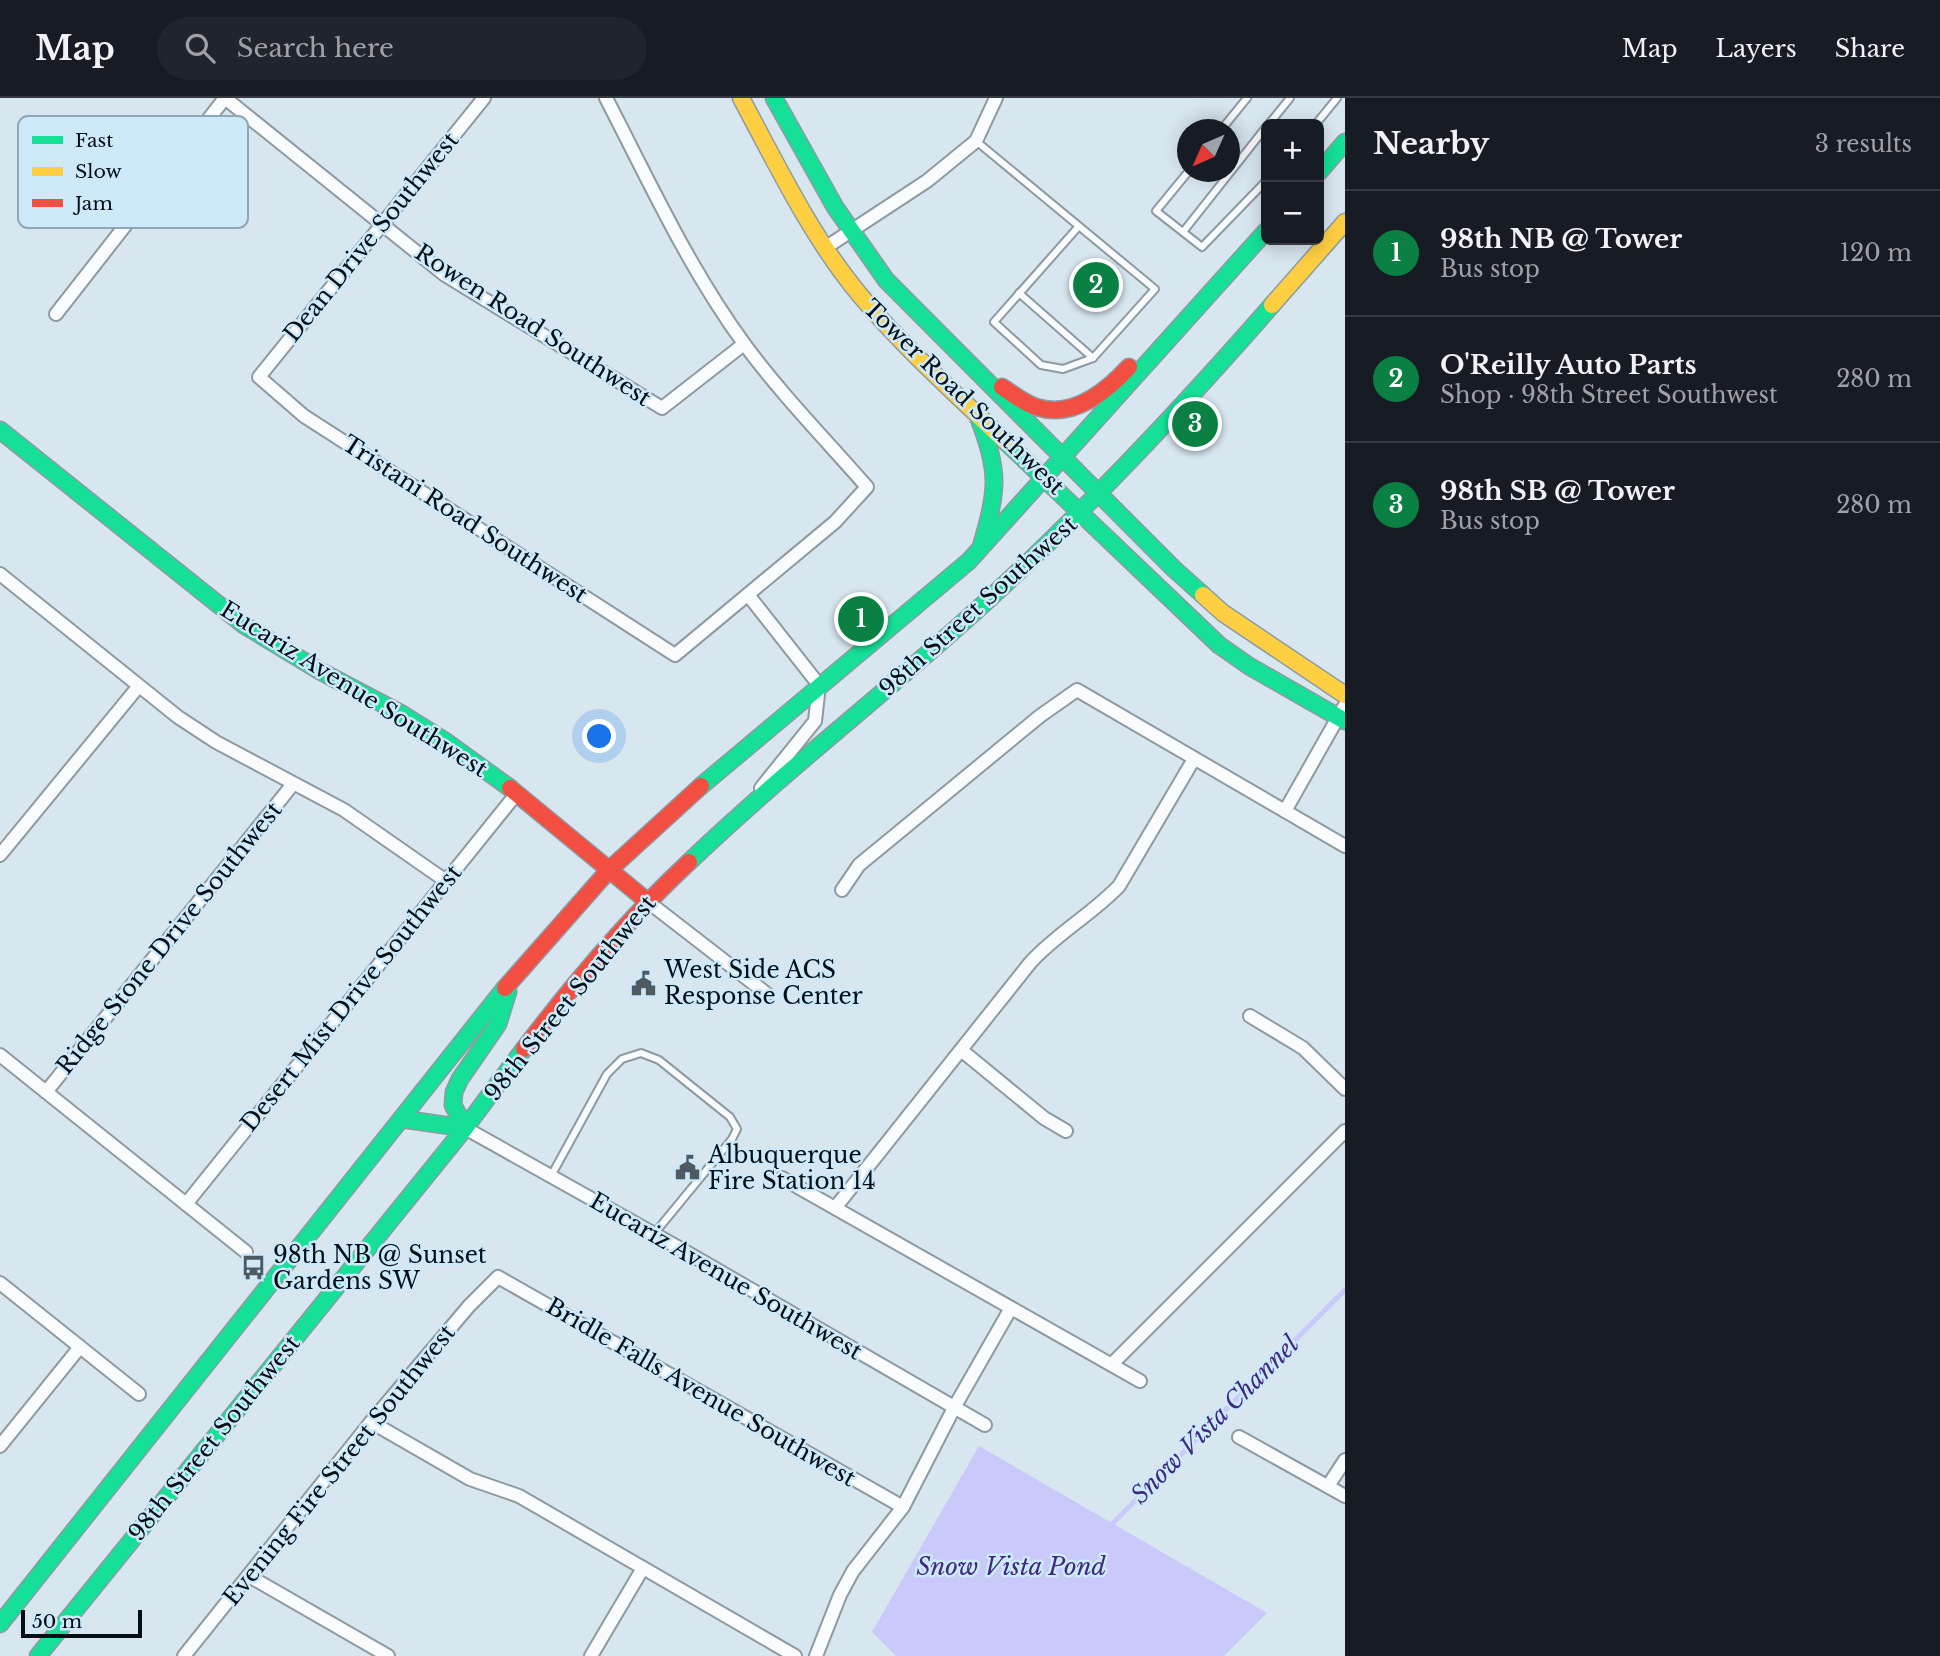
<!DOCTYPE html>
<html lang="en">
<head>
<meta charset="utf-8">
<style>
	:root { --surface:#171b24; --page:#20242c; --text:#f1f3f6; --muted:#9ea1a6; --line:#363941; --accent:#0b8043 }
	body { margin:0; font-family:"Libre Baskerville",serif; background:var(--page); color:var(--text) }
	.controls { position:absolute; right:21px; top:21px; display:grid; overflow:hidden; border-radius:10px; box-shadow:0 4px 18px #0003 }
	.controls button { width:63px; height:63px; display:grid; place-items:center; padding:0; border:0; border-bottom:2px solid var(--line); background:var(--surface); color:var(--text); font:35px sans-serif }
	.compass { position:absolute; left:1177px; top:21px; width:63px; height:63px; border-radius:50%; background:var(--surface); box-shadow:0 4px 18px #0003; rotate:225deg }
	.scale { position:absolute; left:21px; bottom:18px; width:121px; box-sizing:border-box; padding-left:7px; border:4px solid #030e15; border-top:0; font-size:19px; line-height:24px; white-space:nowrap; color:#030e15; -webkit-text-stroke:5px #cde9fa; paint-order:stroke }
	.you { position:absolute; left:600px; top:639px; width:24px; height:24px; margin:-18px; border:5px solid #fff; border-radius:50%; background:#1a73e8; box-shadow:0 0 0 10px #1a73e833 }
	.badge { display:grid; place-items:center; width:46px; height:46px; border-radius:50%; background:var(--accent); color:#fff; font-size:23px; font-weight:700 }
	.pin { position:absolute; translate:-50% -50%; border:4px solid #fff; box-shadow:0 2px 7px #0006 }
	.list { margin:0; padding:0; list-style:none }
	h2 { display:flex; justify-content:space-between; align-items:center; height:91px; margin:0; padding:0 28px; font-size:30px }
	h2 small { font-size:23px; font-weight:400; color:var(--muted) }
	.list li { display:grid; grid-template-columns:46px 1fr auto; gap:21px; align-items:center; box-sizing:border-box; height:126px; padding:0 28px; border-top:2px solid var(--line) }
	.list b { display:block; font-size:26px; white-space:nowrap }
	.list p { margin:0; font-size:23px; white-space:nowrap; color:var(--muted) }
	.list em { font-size:23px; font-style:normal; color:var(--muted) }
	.icon { flex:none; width:38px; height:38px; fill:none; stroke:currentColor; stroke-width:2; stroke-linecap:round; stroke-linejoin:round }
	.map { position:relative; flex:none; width:1345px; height:1558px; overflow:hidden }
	header { display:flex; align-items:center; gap:42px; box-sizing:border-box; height:98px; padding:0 35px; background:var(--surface); border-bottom:2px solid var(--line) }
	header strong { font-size:33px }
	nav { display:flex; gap:38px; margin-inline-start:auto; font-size:24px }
	.search { width:490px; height:63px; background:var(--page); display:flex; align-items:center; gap:18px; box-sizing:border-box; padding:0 24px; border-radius:38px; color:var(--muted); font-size:26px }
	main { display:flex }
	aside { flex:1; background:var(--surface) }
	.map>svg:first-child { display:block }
	.water { fill:#cacafa }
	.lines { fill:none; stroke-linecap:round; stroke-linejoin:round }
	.stream { stroke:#cacafa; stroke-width:5 }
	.lane-casing { stroke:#8e9aa2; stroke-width:10 }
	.street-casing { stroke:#8e9aa2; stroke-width:16 }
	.fast-casing { stroke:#8e9aa2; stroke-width:19 }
	.slow-casing { stroke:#8e9aa2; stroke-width:19 }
	.jam-casing { stroke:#8e9aa2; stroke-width:19 }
	.lane { stroke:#f9fbfd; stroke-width:6 }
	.street { stroke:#f9fbfd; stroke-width:12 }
	.fast { stroke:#16e098; stroke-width:16 }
	.slow { stroke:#ffcf43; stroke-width:16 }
	.jam { stroke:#f24e42; stroke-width:16 }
	.labels { text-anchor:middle; stroke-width:5; stroke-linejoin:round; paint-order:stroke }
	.street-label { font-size:23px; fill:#030e15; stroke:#cde9fa }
	.poi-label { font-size:23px; fill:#030e15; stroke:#cde9fa; text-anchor:start }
	.water-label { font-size:24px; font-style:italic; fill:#3e2981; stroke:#cde9fa }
	.key { fill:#cde9fa; stroke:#90a7b5; stroke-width:2 }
	.key-label { font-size:19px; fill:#030e15 }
</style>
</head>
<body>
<header>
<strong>Map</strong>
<div class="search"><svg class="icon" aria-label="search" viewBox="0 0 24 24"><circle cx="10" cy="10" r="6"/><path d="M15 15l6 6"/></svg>Search here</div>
<nav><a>Map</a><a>Layers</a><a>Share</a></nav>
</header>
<main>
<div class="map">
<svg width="1345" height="1558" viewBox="0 0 1345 1558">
	<rect width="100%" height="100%" fill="#d8e6f0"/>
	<path class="water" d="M979 1348 1267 1515 1224 1558H896L872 1534Z"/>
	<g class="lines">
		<path class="stream" d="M1108 1430 1345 1192"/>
		<defs>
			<g id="lane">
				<path d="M1269 26 1290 0"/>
				<path d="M1316 26 1337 0"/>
				<path d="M1221 32 1247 0"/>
				<path d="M976 43 1155 191 1093 260 1063 271 1041 267 994 224 1079 128"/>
				<path d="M1188 74 1156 113 1202 149 1266 83"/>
				<path d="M1183 134 1266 29"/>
				<path d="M1019 195 1093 260"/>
				<path d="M551 1078 607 976 622 961 641 955 659 962 730 1019 737 1031 732 1041 654 1136"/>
			</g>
			<g id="street">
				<path d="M484 0 259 279 304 318 675 557 835 424 867 389C826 342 782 297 745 247 689 171 649 83 606 0"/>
				<path d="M825 150 927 83 976 43 996 0"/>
				<path d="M56 216 225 0 445 177 662 310 744 246"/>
				<path d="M0 476 178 619 216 644 344 712 446 783"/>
				<path d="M749 498 819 587 815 623 761 690"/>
				<path d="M1285 713 1345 607"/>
				<path d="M0 757 138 589"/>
				<path d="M842 792 859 767 1040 618 1077 592 1345 748"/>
				<path d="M647 803 767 896"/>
				<path d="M1250 918 1303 950 1345 991"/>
				<path d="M961 952 1044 1020 1066 1033"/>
				<path d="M0 957 246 1154"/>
				<path d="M46 994 293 686"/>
				<path d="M465 1030 681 1151 985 1327"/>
				<path d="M782 1080 1140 1283"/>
				<path d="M186 1106 517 695"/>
				<path d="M835 1110 1030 865C1056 836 1091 817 1119 788L1194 661"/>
				<path d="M0 1185 139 1296"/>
				<path d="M1112 1266 1345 1033"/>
				<path d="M371 1324 470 1381 519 1398 795 1558"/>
				<path d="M1239 1339 1345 1398"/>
				<path d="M0 1348 80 1249"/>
				<path d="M1328 1388 1345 1362"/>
				<path d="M249 1478 388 1558"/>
				<path d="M184 1558 371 1324 469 1208 498 1179 903 1409"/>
				<path d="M591 1558 643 1470"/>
				<path d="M816 1558 840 1497 853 1473 903 1409 955 1308 1011 1210"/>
			</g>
			<g id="fast">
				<path d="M774 0 835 109 886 182 1173 470 1203 497"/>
				<path d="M1319 74 1345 44"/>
				<path d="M979 321C999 372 998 393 982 445"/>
				<path d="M0 332 244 527 320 573 402 616 445 643 510 690"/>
				<path d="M1006 344 1219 547 1249 568 1345 623"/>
				<path d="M701 688 969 463 1266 133"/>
				<path d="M689 764C785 672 891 591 989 501 1089 409 1182 310 1272 207"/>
				<path d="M402 1021 465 1030"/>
				<path d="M465 1030 453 1007 454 994 460 981 498 926 508 894"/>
				<path d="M0 1526 505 890"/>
				<path d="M38 1558 465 1030 524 951"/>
			</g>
			<g id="slow">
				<path d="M741 0C777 67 811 138 859 196 904 250 956 296 1006 344"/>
				<path d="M1272 207 1345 124"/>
				<path d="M1203 497 1223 515 1345 597"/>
			</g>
			<g id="jam">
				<path d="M1002 289C1013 296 1023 305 1036 309 1072 321 1106 294 1129 269"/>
				<path d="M510 690 647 803"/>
				<path d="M505 890 609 772 701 688"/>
				<path d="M524 951C574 885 628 821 689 764"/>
			</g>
		</defs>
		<use href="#lane" class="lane-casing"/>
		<use href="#street" class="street-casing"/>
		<use href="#fast" class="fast-casing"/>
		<use href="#slow" class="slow-casing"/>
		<use href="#jam" class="jam-casing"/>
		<use href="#lane" class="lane"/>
		<use href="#street" class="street"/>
		<use href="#fast" class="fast"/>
		<use href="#slow" class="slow"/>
		<use href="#jam" class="jam"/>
	</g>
	<defs>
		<symbol id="civic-bare" viewBox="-9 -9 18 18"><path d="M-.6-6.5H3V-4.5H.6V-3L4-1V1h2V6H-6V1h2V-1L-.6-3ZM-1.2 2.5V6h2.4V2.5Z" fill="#4e5a62" stroke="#cde9fa" stroke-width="2.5" paint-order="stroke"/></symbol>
		<symbol id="bus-bare" viewBox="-9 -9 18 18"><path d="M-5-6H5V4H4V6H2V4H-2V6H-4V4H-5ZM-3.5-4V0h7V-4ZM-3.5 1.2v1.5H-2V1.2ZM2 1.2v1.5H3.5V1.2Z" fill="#4e5a62" stroke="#cde9fa" stroke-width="2.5" paint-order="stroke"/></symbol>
	</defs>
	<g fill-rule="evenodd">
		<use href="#civic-bare" x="626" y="868" width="35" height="35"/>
		<use href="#civic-bare" x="670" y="1052" width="35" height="35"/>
		<use href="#bus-bare" x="236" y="1152" width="35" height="35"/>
	</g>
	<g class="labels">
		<g class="street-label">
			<text transform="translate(371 139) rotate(-51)" y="8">Dean Drive Southwest</text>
			<text transform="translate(533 227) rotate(33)" y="8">Rowen Road Southwest</text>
			<text transform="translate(964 299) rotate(44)" y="8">Tower Road Southwest</text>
			<text transform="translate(465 421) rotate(33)" y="8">Tristani Road Southwest</text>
			<text transform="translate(978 508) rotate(-42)" y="8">98th Street Southwest</text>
			<text transform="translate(354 591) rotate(32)" y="8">Eucariz Avenue Southwest</text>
			<text transform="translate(169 840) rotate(-51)" y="8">Ridge Stone Drive Southwest</text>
			<text transform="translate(351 900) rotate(-51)" y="8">Desert Mist Drive Southwest</text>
			<text transform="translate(570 900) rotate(-51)" y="8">98th Street Southwest</text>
			<text transform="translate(726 1178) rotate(30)" y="8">Eucariz Avenue Southwest</text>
			<text transform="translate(701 1294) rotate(30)" y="8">Bridle Falls Avenue Southwest</text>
			<text transform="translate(214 1340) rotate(-51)" y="8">98th Street Southwest</text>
			<text transform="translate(339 1367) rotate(-51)" y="8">Evening Fire Street Southwest</text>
		</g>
		<g class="poi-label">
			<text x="664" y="880">West Side ACS<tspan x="664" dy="26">Response Center</tspan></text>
			<text x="708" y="1065">Albuquerque<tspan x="708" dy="26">Fire Station 14</tspan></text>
			<text x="273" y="1165">98th NB @ Sunset<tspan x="273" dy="26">Gardens SW</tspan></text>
		</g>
		<g class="water-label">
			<text transform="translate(1215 1322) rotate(-45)" y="8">Snow Vista Channel</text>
			<text x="1011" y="1477">Snow Vista Pond</text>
		</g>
	</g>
	<rect x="18" y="18" width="230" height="112" rx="10" class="key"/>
	<rect x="32" y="38" width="31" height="8" fill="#16e098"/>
	<rect x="32" y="69" width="31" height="9" fill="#ffcf43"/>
	<rect x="32" y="101" width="31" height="8" fill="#f24e42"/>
	<g class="key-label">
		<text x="75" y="49">Fast</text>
		<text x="75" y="80">Slow</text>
		<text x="75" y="112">Jam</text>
	</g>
</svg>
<div class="controls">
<button>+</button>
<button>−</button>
</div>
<svg class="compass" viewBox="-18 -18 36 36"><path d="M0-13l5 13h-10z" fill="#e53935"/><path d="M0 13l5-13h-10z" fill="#9ea1a6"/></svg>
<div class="scale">50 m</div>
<div class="you"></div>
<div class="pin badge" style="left:861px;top:521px">1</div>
<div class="pin badge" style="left:1096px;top:187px">2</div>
<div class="pin badge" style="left:1195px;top:326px">3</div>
</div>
<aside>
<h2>Nearby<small>3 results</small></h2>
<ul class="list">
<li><span class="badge">1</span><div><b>98th NB @ Tower</b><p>Bus stop</p></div><em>120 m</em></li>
<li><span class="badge">2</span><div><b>O'Reilly Auto Parts</b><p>Shop · 98th Street Southwest</p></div><em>280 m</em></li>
<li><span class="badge">3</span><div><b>98th SB @ Tower</b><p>Bus stop</p></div><em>280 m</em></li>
</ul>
</aside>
</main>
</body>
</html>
